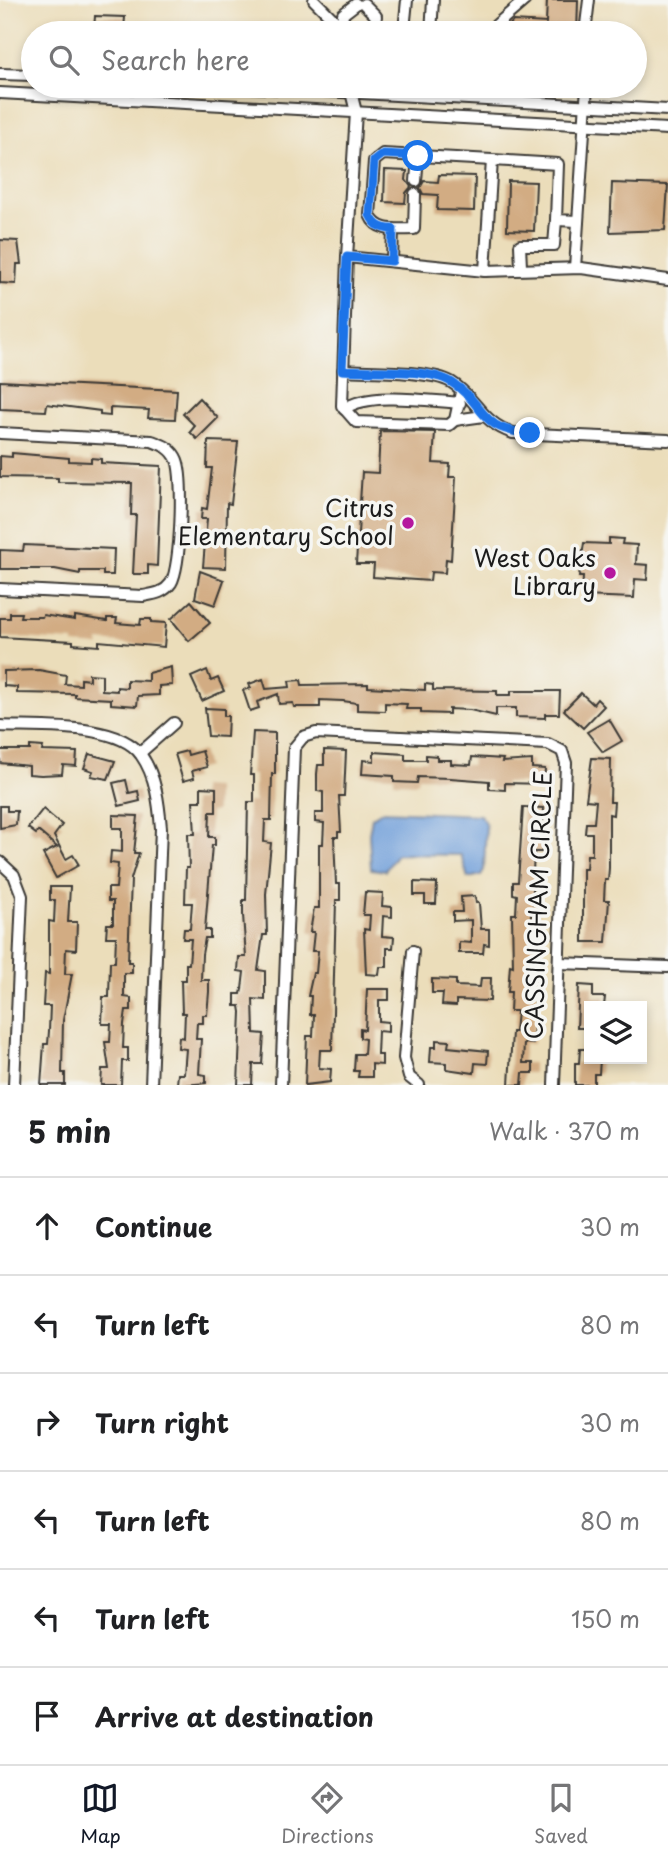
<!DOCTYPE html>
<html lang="en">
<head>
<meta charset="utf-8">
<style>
	:root { --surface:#fff; --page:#f2f2f2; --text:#202124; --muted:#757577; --line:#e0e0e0; --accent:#111827 }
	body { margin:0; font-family:"Playpen Sans",sans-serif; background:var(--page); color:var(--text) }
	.controls { position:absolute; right:21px; bottom:21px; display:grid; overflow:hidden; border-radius:0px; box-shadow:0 4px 10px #0003 }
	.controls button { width:63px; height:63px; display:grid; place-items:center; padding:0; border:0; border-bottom:2px solid var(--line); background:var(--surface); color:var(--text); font:35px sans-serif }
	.stop { position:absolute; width:21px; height:21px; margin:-16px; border:5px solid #1a73e8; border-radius:50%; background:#fff }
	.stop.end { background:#1a73e8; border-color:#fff; box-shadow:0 2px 7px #0008 }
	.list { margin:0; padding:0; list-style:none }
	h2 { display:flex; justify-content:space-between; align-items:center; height:91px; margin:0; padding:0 28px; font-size:30px }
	h2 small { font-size:23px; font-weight:400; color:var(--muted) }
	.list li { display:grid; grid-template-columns:46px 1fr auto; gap:21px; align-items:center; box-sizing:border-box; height:98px; padding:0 28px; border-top:2px solid var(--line) }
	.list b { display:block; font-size:26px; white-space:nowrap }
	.list em { font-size:23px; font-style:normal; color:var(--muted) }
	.icon { flex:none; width:38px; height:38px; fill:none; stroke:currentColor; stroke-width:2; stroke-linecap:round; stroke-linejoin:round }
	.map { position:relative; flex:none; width:668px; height:1085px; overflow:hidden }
	.search { position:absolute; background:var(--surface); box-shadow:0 4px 10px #0003; left:21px; right:21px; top:21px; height:77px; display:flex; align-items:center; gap:18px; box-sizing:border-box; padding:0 24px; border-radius:38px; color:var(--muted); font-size:26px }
	.sheet { height:679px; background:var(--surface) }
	nav { display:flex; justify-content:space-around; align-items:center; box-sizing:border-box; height:98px; border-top:2px solid var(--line); background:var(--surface); font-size:19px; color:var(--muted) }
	nav a { display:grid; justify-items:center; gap:4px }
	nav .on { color:var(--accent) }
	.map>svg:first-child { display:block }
	.water { fill:#709ed9; stroke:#465d7a; stroke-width:2 }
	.building { fill:#d2ac83 }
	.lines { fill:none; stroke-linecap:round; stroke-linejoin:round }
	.minor-casing { stroke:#3b3934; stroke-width:14 }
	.minor { stroke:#fff; stroke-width:10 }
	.route { stroke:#1a73e8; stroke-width:9 }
	.poi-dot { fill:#b5179e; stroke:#f6f6f2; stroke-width:2.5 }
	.labels { text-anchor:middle; stroke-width:7; stroke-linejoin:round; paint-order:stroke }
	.poi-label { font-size:24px; fill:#1c1c1c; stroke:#f6f6f2; text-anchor:end }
	.street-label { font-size:24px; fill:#1c1c1c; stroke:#f6f6f2 }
</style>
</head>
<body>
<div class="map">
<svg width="668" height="1085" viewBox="0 0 668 1085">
	<rect width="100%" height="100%" fill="#f6f6f2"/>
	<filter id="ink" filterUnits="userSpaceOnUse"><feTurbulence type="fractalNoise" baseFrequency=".0143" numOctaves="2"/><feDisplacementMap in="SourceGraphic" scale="14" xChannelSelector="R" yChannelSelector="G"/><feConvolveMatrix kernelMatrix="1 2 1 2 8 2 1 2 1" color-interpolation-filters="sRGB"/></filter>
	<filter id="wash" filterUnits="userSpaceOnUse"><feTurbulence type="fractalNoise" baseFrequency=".00686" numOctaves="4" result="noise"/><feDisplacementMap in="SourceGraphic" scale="28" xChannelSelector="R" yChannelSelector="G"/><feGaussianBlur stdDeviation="1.57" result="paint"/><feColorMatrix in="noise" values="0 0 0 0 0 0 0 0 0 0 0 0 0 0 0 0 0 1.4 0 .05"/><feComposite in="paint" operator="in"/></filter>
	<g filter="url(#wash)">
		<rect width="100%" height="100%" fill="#ebddba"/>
		<path class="water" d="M382 811 480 815 486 824 484 870 481 875 468 878 461 855 397 854 385 871 371 869 369 834 372 817Z"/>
		<g id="blocks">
			<g class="building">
				<path d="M547 0H578L577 33H503L513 21 546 23Z"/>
				<path d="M95 16 125 17 124 29 94 30Z"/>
				<path d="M385 170 407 171 406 180 411 187 406 193 405 203 384 202Z"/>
				<path d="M439 175 475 176 474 211 437 210 438 195 423 194 420 188 424 181 438 182Z"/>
				<path d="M508 181 536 182 534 231 507 230Z"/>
				<path d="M612 183 668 185 665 230 610 232Z"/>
				<path d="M0 240 18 241 21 264H17L16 284 0 283Z"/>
				<path d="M0 381 177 390 175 419 148 418 149 410 110 408V416L100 415V411L47 404 46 411 0 409Z"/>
				<path d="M199 398 218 418 197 439 190 432 195 426 183 414Z"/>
				<path d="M380 431 435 432 433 463 450 464 449 477H456L451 560 446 559 445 573 431 572 430 581 373 577 374 564H356L362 472 378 473Z"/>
				<path d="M208 441 238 442 231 504 227 503 226 568 203 567 207 519H201L202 508 207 509 212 468H207Z"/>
				<path d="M12 453 69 458V461L91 462V458L101 459V463L161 466 157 566 148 565V574H133L136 515H131L132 483 58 482V478L0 477V456L12 457Z"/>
				<path d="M609 538 623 539 622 544 637 545 636 564 648 565 647 580 635 579 634 598 582 596 583 577H579L584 543 609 544Z"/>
				<path d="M24 545 114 549 113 575H103V571H80V574L55 569H0V550L23 551Z"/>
				<path d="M200 571 224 580 215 605 195 598Z"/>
				<path d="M191 601 210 623 189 641 171 619Z"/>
				<path d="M10 613H21L20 617H42L43 615 75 620V616L107 621V618H117L116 623 140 625 141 619H151V622L166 623 164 647 99 641V646L73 644V641L0 637V618H10Z"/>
				<path d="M171 667 172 685 159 686V695L138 696 137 706 111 704V699L75 697V694L17 693V687L4 686V671L39 670 66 675 65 684 81 685V679L89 680V674L102 675V690L117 691V687L127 688V680L148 681V673Z"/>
				<path d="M207 670 211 681 218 678 224 691 202 701 191 677Z"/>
				<path d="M263 679 266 689 290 687 289 681 301 680 302 685 368 684V687L425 690V684L433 685V690L497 691V695H511V691H560L559 714H545V718L516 717V708H496V716L470 710 449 709V714L421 713V709H406L407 704 385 703V711L357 710V703L343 701 320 700V707H294L293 703 279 704 278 694 257 702 259 708 250 711 243 690 251 688 249 684Z"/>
				<path d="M581 693 593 704 597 699 604 706 583 728 564 710Z"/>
				<path d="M205 708 224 709V716H228L227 737 208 736Z"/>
				<path d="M609 719 622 741 603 752 587 732Z"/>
				<path d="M253 732 275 733V774H272L271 820H265L264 842 271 843 266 894 267 935H263L258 970 265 971V1000L253 999 254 1033 264 1034 262 1064H253L252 1085H238L241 1012 240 1006H235V994H241L242 989 244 972 238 971 239 957H246L243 915V900H246L248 802H254V775H250Z"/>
				<path d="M30 746 43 747 42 751 77 752 76 766 63 765 62 774 41 775 29 774V766L0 763V750H30Z"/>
				<path d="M324 750 346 751 344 796H339L341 832H338V837H334L336 884H340V900H336L332 1050H320L319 1068 331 1069 330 1082 305 1085 307 1036H313L314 1015H310L311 996H308L313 973H316L318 951H312L314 932H310L314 908H319V844H323L324 823 315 822V813H323V792L317 791V774L318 765H324Z"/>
				<path d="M187 751 188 755 202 751 207 767 192 771 194 778 183 781 175 754Z"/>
				<path d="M374 752 405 754V760H426V755L437 756V760H451V764L471 765 472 757 503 759 502 762 532 760V768L545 769 544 784 505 783V790L489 789V781L450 778 418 777 417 783 394 782V776L362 774 363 760 374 761Z"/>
				<path d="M89 754 115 761 108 779 91 776 93 771 84 768Z"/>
				<path d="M592 758 611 759 610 802H614L613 815 609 814V868L608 880H605L604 900H609L606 942H583V869H586L587 855H592V833H585L586 823H594L596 801 586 800Z"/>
				<path d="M126 780 129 793 138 791 140 801 119 806 113 783Z"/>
				<path d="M201 787 216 788V812H210L209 837H215V845H212L205 930H210V938H205L202 954 201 980H209V992L207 1015H203V1023H197L196 1039H201L199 1074 206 1075V1083L184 1085 177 1084 178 1074H184L186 1049 178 1048 179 1037 184 1038 185 1013H182L181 980H186V964H189L191 939H183L184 929H190L192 903H185L186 868H189L188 834H195L193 801H201Z"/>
				<path d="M0 806H7V811H17L16 825 0 828Z"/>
				<path d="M523 807 544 808 543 821 536 820 535 842 543 843 542 852H534L533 872H541V883L533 882V904H539V914H531L530 937H539L532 983H536L533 1044 524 1043 523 1063H533V1073H523L522 1085H509L512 1032H515L517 1011H510L511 992H508L510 965 513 966 512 914H516L517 895 513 894V882H518Z"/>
				<path d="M43 809 62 825 54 836 66 859 73 855 79 865 56 878 43 854 57 847 38 831 36 834 28 828Z"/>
				<path d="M113 815 138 816 134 853H139L131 879 128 962H132V973H124V997L131 998V1010H126L124 1024 123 1048H128V1061H122L121 1085H101L102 1069H109L105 1042H110L111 1024H102L103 997H109L110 962H115L116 937H106L107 924H113V901H108V888H116L118 864 110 863 111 851 122 852V828H113Z"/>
				<path d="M414 882 437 883 436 904H425V895H414Z"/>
				<path d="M50 887H70L68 922H77L76 950 66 949 65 974H72L63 1020 62 1073H65V1085H41L44 1044H48L49 1031 50 1006H43L45 973 49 974V921L54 922 55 900H50Z"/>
				<path d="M365 892 383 893 382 906 392 907V917L383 916 382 936 394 937 393 948H387V967H380L379 975 366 974 364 929 369 930 370 915H363Z"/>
				<path d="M475 896 476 903H479L481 929H489V945L484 944 483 953H459V942L471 943V920L453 921V912H462L461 897Z"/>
				<path d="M481 978H491L490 1001 456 1000V1006L442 1005 443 993H432V979L456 980V986L480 987Z"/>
				<path d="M579 985 593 986V997H605L604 1006H589V1028H577Z"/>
				<path d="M367 989H389V1000H379V1021L388 1022V1032L378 1031 377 1055H382V1065L372 1064V1077H358L359 1071H354L355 1054H364L365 1039 360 1038V1029L365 1030Z"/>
				<path d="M436 1040 449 1041 448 1047 488 1051 487 1064 475 1063 474 1073 446 1069V1063L430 1062 431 1047H436Z"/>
				<path d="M580 1049H589V1059H600L599 1074H594V1085H575V1063H579Z"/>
			</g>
		</g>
	</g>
	<g filter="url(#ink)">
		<use href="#blocks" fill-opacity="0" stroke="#3b3934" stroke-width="2"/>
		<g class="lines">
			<defs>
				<g id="minor">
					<path d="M314 0 343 29"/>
					<path d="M364 4 376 16 374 31"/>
					<path d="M376 28 431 33"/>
					<path d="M404 30 407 0"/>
					<path d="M345 32 342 23 343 14 356 4"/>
					<path d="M431 33 433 0"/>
					<path d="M487 33 525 0"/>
					<path d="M585 33 589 0"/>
					<path d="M0 74 33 75"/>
					<path d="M232 86 668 110"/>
					<path d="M350 88 356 112 347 257 485 271"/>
					<path d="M0 93 668 129"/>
					<path d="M416 181 418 156"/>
					<path d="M415 194 414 229C398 229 377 233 370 215L374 161 383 154 492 160"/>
					<path d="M578 221 556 220 558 164 492 160 485 271 581 268 668 280"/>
					<path d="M347 257 342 406 356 422 449 425 455 420 461 392"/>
					<path d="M392 261 393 229"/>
					<path d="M521 267 520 245H554L556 220"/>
					<path d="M575 268 587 86"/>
					<path d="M343 370C368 372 431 370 451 382 476 397 481 423 513 433L668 440"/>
					<path d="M344 409C370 391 428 401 460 403"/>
					<path d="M455 420 484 416"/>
					<path d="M0 433 152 441C163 445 172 448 177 460 184 478 181 566 171 583 164 593 154 594 143 596L0 589"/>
					<path d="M0 726C36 728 119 722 141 755 156 776 159 804 161 828L151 1085"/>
					<path d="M140 753 174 723"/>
					<path d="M0 862 14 875 22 896 14 1085"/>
					<path d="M413 951 404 1058 409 1077 419 1085"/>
					<path d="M559 963 668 967"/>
					<path d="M281 1085 294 748 303 737 316 733 548 744 562 751 566 763 554 1085"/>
				</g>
			</defs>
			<use href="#minor" class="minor-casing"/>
			<use href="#minor" class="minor"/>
		</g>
	</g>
	<g class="lines" filter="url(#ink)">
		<path class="route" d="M418 156 383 154 374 161 370 215C375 226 382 229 393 229L392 261 347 257 342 370C370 372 429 368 451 382 487 404 477 431 530 433"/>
	</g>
	<g class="poi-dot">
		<circle cx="408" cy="523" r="7"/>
		<circle cx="610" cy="573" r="7"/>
	</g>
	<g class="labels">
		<g class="poi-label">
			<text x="394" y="517">Citrus<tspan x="394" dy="28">Elementary School</tspan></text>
			<text x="596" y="567">West Oaks<tspan x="596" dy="28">Library</tspan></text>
		</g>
		<g class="street-label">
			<text transform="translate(539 905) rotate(-88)" y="8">CASSINGHAM CIRCLE</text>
		</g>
	</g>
</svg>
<div class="controls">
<button><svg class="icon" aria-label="layers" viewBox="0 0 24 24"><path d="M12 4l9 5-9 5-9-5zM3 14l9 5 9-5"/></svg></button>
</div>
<div class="stop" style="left:418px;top:156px"></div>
<div class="stop end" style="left:530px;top:433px"></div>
<div class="search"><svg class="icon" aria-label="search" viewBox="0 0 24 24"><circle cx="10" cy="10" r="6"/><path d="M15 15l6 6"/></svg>Search here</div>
</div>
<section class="sheet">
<h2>5 min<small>Walk · 370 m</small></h2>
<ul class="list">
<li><svg class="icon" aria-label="ahead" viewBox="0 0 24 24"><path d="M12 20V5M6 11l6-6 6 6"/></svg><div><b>Continue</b></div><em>30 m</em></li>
<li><svg class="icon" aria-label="left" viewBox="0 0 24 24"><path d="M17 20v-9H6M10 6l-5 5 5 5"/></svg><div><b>Turn left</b></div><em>80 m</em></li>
<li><svg class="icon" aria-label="right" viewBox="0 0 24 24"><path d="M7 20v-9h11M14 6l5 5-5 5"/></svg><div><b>Turn right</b></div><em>30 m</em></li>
<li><svg class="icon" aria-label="left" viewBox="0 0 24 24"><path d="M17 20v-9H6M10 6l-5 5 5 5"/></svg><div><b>Turn left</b></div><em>80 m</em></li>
<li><svg class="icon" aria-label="left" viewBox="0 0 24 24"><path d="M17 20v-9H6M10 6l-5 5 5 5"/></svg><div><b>Turn left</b></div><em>150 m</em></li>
<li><svg class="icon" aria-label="arrive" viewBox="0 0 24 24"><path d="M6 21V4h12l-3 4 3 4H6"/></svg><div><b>Arrive at destination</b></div></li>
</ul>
</section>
<nav>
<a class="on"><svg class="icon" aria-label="map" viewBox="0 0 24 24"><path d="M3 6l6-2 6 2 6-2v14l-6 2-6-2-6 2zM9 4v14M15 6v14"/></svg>Map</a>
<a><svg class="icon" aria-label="directions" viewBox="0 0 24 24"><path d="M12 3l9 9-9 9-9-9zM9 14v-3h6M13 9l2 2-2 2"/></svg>Directions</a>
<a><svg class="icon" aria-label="saved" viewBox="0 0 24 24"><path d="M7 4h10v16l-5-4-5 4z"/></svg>Saved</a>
</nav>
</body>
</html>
